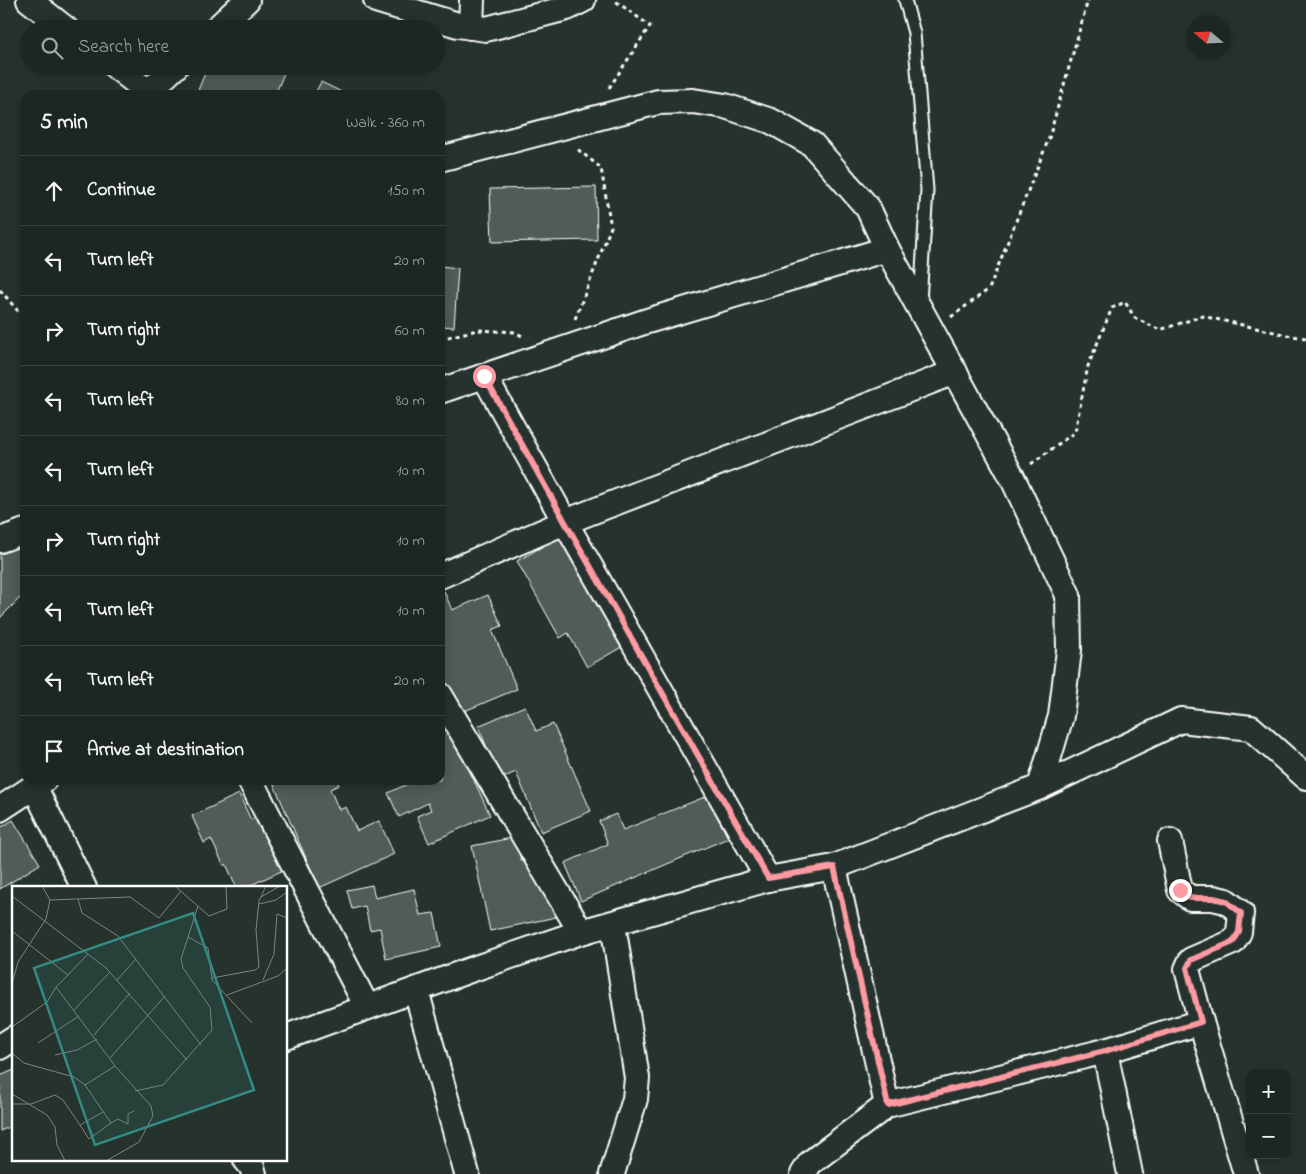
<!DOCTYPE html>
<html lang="en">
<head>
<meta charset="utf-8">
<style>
	:root { --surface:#1c2622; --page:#29322f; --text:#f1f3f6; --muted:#a0a5a5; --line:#3a4340 }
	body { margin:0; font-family:"Indie Flower",sans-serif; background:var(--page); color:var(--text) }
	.controls { position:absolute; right:15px; bottom:15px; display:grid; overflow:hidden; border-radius:10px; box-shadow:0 2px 12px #0003 }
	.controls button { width:45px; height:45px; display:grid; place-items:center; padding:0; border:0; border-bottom:1px solid var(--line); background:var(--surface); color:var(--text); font:25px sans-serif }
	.compass { position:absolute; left:1186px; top:15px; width:45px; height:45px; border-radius:50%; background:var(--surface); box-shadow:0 2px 12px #0003; rotate:289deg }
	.stop { position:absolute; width:15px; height:15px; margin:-11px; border:4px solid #ff9aa2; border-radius:50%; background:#fff }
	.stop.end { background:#ff9aa2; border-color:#fff; box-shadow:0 1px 5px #0008 }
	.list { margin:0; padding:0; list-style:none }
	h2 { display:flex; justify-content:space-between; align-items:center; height:65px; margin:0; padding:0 20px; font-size:21px }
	h2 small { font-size:16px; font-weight:400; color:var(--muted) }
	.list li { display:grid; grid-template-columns:32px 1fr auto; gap:15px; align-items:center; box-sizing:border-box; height:70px; padding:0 20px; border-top:1px solid var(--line) }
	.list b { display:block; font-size:19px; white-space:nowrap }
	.list em { font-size:16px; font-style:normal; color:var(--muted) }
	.icon { flex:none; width:28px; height:28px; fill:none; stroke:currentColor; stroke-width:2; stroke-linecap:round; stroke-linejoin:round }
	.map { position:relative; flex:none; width:1306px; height:1174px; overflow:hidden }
	.search { position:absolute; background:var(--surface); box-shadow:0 2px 12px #0003; left:20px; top:20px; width:425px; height:55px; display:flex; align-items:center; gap:12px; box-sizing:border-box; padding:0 18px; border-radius:28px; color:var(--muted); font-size:19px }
	.panel { position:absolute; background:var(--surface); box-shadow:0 2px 12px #0003; left:20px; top:90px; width:425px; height:695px; border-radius:15px }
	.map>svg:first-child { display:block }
	.building { fill:#515c57; stroke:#fff }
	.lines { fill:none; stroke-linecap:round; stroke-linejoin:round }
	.lane-casing { stroke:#fff; stroke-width:15 }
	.street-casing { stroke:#fff; stroke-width:28 }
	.path { stroke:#fff; stroke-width:3; stroke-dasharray:4 4; stroke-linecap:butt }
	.lane { stroke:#26332d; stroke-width:11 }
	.street { stroke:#26332d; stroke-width:24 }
	.route { stroke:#ff9aa2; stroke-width:6 }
	.inset-road { fill:none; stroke:#7d8581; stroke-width:1 }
	.view { fill:#338b84; fill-opacity:0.15; stroke:#338b84; stroke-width:2.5 }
	.inset-edge { fill:none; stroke:#fff; stroke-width:2.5 }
</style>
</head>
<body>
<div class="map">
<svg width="1306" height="1174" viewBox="0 0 1306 1174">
	<rect width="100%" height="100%" fill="#26332d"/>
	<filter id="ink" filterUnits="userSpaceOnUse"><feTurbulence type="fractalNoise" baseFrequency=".02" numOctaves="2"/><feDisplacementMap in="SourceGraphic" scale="10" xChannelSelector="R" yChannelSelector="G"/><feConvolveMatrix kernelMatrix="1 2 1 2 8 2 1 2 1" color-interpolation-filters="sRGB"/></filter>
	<g filter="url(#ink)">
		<g class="building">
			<path d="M208 66H287L275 95H210L198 90Z"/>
			<path d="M321 82 348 95H314Z"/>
			<path d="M596 187 597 240 492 242 490 189Z"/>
			<path d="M440 266 458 268 454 327 440 326Z"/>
			<path d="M561 536 627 644 587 667 568 633 560 638 517 561Z"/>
			<path d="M13 540 25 551V593L0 618V551Z"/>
			<path d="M444 591 452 610 488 595 502 626 492 630 517 689 455 715 440 680V592Z"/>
			<path d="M525 706 536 731 553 724 591 811 541 832 516 772 500 779 478 726Z"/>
			<path d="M442 711 490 815 429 843 417 816 431 810 428 803 399 817 388 793 416 780H440V712Z"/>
			<path d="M272 780H337L339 785 330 789 339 810 346 807 357 831 379 821 394 854 319 888Z"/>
			<path d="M239 794 251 820 264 814 288 868 244 888H237L226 864 224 866 211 839 204 843 192 816Z"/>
			<path d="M707 796 728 838 581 901 565 863 608 844 599 821 616 814 623 830Z"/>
			<path d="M13 820 40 864 0 889V828Z"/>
			<path d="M516 837 521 861 534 858 549 880 556 917 490 931 472 846Z"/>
			<path d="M372 885 375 898 414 889 420 915 434 913 441 947 386 959 380 928 370 930 365 906 352 909 347 890Z"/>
			<path d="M14 1070V1125L0 1131V1076Z"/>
		</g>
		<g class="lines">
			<defs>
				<path id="lane" d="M905 0 914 33 927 190 920 302"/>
				<g id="street">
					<path d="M29 0 66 29"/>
					<path d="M376 0 458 25 486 29 567 8 583 0"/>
					<path d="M471 27 472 0"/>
					<path d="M216 29 247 0"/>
					<path d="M115 66 152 95"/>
					<path d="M148 92 176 66"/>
					<path d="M440 159 658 102 693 101 725 106 771 121 812 144 868 208 887 249 1012 477 1068 595 1069 650 1061 716 1040 787"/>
					<path d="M484 376 565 522 768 879"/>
					<path d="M440 391 644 322 887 249"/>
					<path d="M0 540 25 531"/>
					<path d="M440 576 565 522 955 372"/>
					<path d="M440 695 581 932"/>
					<path d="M250 780 367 1007"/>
					<path d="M34 786 84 888"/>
					<path d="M0 809 44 780"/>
					<path d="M1170 841 1180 890 1190 898H1213L1226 901 1241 913 1239 932 1233 942 1191 960 1187 969 1201 1022"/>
					<path d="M834 867 887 1105 1105 1051 1201 1022 1246 1174"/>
					<path d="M416 990 467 1174"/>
					<path d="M286 1037 470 970 581 932 768 879 834 867 1040 787 1181 720 1251 728 1306 777"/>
					<path d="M0 1047 14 1038"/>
					<path d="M1105 1051 1130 1174"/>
					<path d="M246 1160 252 1167 254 1174"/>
					<path d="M612 1174 635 1099 637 1078 613 924"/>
					<path d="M803 1174 810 1163 887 1105"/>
				</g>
			</defs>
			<use href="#lane" class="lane-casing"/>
			<use href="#street" class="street-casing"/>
			<g class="path">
				<path d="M609 88 650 26 614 0"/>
				<path d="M0 290 25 319"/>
				<path d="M951 317 989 289 1049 138 1088 0"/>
				<path d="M575 319 611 227 601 168 576 148"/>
				<path d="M440 339 477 330 515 332 522 336"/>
				<path d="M1031 464 1075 432 1088 366 1112 308 1125 302 1135 318 1160 330 1202 316 1292 336 1306 338"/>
			</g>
			<use href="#lane" class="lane"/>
			<use href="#street" class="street"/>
		</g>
	</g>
	<g class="lines" filter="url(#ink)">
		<path class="route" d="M484 376 565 522 768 878 834 867 888 1105 1105 1051 1201 1022 1187 968 1191 960 1233 942 1239 932 1241 913 1226 901 1213 898H1190L1180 890"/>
	</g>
	<g transform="translate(12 886)">
		<rect width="275" height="275" fill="#26332d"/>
		<path class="inset-road" d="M163 0 197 30 215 23 214 0M0 10 94 82 175 174M249 11 268 0M66 13 70 27 106 50 189 159M38 14 118 11 147 32 169 5M247 18 264 14 275 6M0 45 56 89 44 101 103 180 139 220 141 230 127 256 94 275M176 51 196 62 200 94 240 137M56 89 76 68M200 92 243 84 247 81 244 44 247 15 254 0M105 94 124 73M251 94 262 68 265 28 275 32M0 98 6 76 34 33 38 14 30 0M215 109 266 90 275 82M62 124 98 86M0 141 35 116 44 101M82 149 118 107M26 157 67 130M0 167 12 177 62 191 73 199M43 169 65 164 85 153M98 172 153 110M123 205 151 199 200 144 198 121 171 82 169 73 186 20M0 208 35 229 43 241 45 259 53 275M0 218H19L43 209 51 214 68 239 91 226M99 237 106 233 116 238V228L122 225M68 239 77 253 99 237 73 199 103 180"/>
		<path class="view" d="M181 27 242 204 83 259 22 82Z"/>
		<rect width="275" height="275" class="inset-edge"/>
	</g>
</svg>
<div class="controls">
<button>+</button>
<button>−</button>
</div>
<svg class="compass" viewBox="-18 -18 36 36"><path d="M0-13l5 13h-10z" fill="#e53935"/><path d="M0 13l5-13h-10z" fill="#a0a5a5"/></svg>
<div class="stop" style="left:484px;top:376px"></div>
<div class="stop end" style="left:1180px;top:890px"></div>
<div class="search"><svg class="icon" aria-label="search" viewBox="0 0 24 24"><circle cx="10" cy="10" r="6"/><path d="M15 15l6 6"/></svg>Search here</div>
<section class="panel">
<h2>5 min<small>Walk · 360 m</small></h2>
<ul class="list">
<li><svg class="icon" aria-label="ahead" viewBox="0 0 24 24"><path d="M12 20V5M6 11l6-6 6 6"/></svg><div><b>Continue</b></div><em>150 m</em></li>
<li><svg class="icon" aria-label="left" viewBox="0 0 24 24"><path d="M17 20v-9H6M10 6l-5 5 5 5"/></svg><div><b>Turn left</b></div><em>20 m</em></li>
<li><svg class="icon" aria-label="right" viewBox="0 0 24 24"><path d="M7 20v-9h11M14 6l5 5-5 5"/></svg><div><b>Turn right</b></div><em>60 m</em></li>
<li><svg class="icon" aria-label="left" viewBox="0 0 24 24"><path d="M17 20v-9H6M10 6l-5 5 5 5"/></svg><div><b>Turn left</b></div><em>80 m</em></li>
<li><svg class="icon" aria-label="left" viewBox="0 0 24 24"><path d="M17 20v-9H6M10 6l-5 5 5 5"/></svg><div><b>Turn left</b></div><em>10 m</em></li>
<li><svg class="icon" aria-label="right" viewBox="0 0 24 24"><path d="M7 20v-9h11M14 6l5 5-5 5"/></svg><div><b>Turn right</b></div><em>10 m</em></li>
<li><svg class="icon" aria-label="left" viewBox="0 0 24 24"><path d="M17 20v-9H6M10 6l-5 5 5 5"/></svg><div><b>Turn left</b></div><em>10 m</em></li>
<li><svg class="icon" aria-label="left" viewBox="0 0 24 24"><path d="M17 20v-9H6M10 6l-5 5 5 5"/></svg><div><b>Turn left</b></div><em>20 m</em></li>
<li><svg class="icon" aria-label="arrive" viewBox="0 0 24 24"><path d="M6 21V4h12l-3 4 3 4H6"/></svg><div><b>Arrive at destination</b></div></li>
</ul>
</section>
</div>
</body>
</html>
